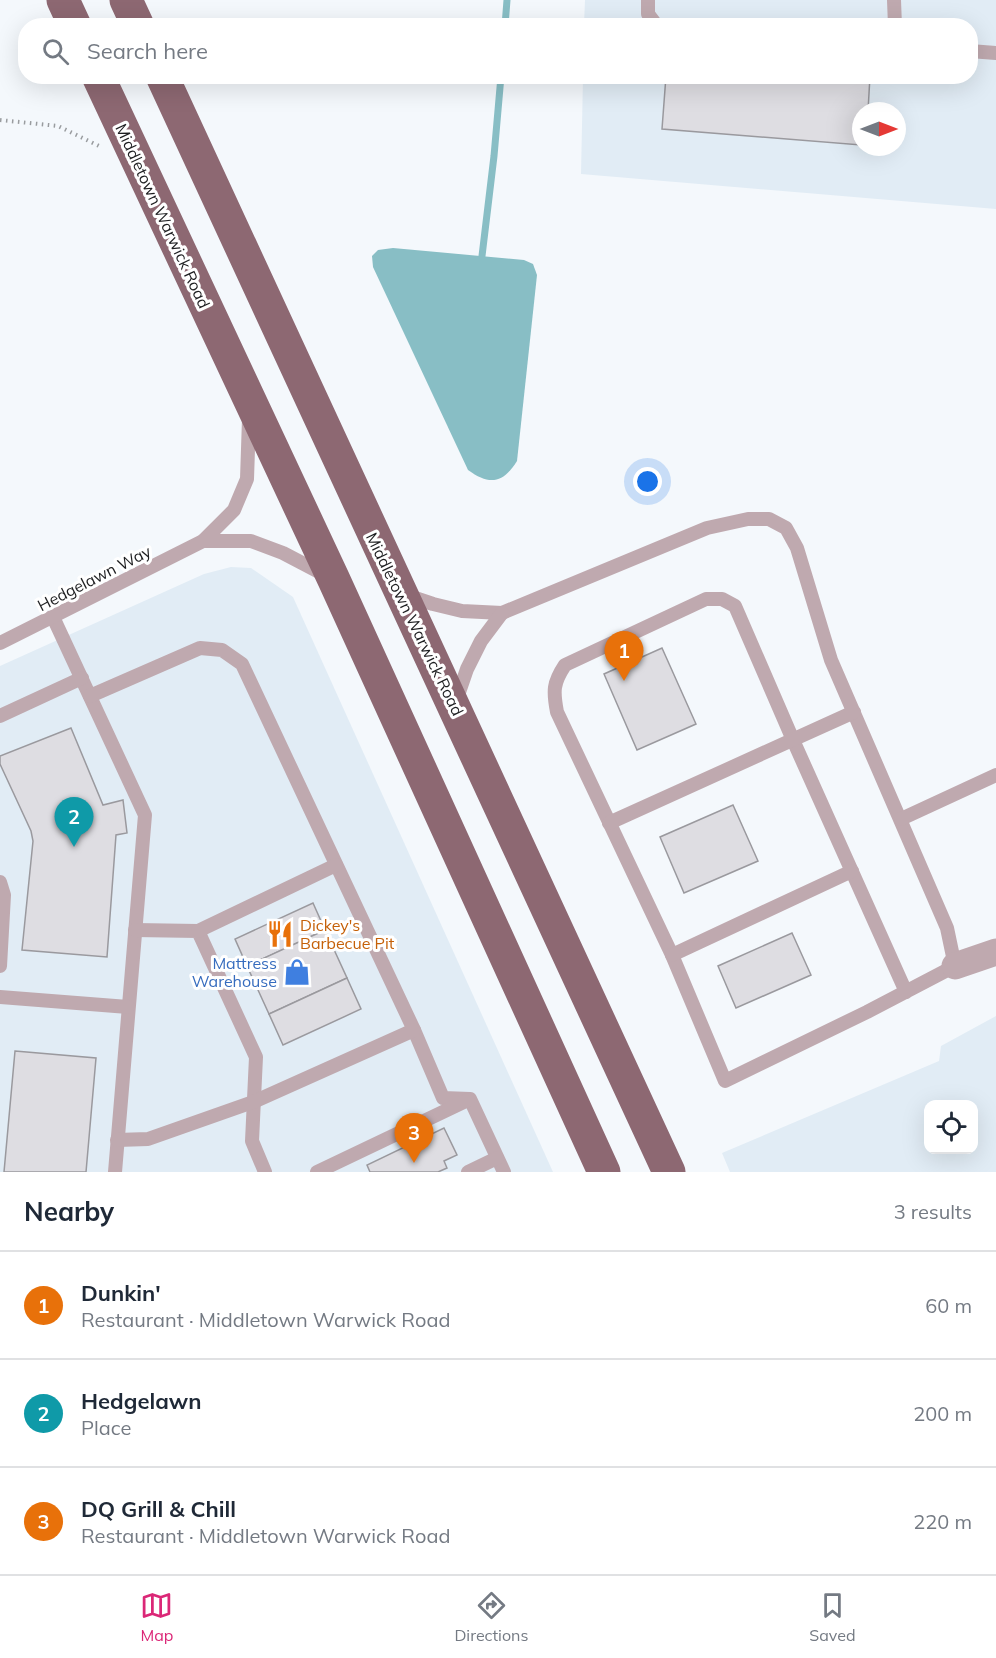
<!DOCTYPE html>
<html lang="en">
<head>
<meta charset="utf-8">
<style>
	:root { --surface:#fff; --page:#f2f2f3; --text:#1f2937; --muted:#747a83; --line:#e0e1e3; --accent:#db2777 }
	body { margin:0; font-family:Mulish,sans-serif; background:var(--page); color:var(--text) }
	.controls { position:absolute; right:18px; bottom:18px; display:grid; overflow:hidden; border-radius:12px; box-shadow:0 6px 24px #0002 }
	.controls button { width:54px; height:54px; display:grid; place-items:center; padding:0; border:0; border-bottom:2px solid var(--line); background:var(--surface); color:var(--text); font:30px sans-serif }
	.compass { position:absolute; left:852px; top:102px; width:54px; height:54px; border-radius:50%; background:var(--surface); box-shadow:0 6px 24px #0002; rotate:90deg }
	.you { position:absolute; left:648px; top:482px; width:21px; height:21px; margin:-15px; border:4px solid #fff; border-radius:50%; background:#1a73e8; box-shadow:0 0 0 9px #1a73e833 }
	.badge { display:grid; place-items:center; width:39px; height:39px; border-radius:50%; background:var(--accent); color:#fff; font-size:20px; font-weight:700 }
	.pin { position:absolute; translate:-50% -50px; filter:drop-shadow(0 2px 3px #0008) }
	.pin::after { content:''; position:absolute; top:32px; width:21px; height:18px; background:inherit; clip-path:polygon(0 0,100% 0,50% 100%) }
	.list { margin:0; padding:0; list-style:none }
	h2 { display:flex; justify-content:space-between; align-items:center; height:78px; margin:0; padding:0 24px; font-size:26px }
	h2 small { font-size:20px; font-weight:400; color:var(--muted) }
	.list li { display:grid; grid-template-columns:39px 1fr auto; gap:18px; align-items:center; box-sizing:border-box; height:108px; padding:0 24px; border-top:2px solid var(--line) }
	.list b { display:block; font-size:22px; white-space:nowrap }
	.list p { margin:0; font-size:20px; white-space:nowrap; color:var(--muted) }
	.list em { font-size:20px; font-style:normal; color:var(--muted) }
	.icon { flex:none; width:33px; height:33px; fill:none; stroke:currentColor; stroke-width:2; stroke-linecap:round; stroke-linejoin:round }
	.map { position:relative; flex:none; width:996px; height:1172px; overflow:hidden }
	.search { position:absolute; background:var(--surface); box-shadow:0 6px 24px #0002; left:18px; right:18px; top:18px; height:66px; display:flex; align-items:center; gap:15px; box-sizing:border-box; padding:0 21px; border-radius:24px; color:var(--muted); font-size:22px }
	.sheet { height:402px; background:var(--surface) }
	nav { display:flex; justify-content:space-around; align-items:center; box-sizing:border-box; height:84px; border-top:2px solid var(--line); background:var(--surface); font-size:16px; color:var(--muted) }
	nav a { display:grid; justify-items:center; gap:3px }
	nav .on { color:var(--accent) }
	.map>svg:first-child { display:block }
	.built { fill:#e1ecf5; fill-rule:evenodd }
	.water { fill:#88bec5 }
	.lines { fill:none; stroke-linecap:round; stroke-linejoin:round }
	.stream { stroke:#88bec5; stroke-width:7 }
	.building { fill:#dedde2; stroke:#9a999e; stroke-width:1.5 }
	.path { stroke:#999c9f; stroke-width:4; stroke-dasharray:1.5 4.5; stroke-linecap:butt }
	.lane { stroke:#bfa9af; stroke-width:14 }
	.street { stroke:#bfa9af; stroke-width:27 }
	.primary { stroke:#8d6872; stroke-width:33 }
	.labels { text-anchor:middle; stroke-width:6; stroke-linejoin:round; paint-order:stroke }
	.street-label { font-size:16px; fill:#1d1e20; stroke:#fff }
	.food-label { font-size:16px; fill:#c56008; stroke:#fff; text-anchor:start }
	.shop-label { font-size:16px; fill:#366cbe; stroke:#fff; text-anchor:end }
</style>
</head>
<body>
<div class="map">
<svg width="996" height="1172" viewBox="0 0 996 1172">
	<rect width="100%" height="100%" fill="#f4f8fc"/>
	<g class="built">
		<path d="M585 0H996V209L581 174 583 77 970 76V26L584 25ZM861 111H897V147H861Z"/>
		<path d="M231 567 251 568 293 597 553 1172H0V666L204 574Z"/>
		<path d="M996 1016V1172H730L722 1153 939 1061 941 1046ZM974 1104V1150H928V1104Z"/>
	</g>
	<path class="water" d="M393 248 524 260 533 264 537 275 517 461C503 483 490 486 468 470L373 267 372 256 378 250Z"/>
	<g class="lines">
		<g class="stream">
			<path d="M505 26 507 0"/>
			<path d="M482 256 494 156 501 76"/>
		</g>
	</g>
	<g class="building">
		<path d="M666 76H870L868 111H861V145L662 129Z"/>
		<path d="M662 648 696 724 637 750 604 674Z"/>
		<path d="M71 728 103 805 123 800 127 833 116 835 107 957 22 950 33 841 31 831 0 764V756Z"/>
		<path d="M733 805 758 861 684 893 660 837Z"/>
		<path d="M313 903 325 930 247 966 235 939Z"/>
		<path d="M325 930 347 978 269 1014 247 966Z"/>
		<path d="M792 933 811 975 736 1008 718 966Z"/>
		<path d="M347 978 361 1009 283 1045 269 1014Z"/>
		<path d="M15 1051 96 1058 86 1172H4Z"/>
		<path d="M444 1128 457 1155 444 1161 447 1168 438 1172H370L367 1165Z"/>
	</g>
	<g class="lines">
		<path class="path" d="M0 120 58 126 99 146"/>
		<g class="lane">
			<path d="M648 0V14L657 26"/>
			<path d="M894 0 895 26"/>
			<path d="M970 51 996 53"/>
			<path d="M203 541H251L283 553 325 575"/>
			<path d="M406 595 433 604 462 611 502 613 707 528 748 519H769L786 528 797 548 831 660 947 928 955 966 867 1012 725 1081 672 955 557 712C553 691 553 683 565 665L706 599H722L735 606 793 740 906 992"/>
			<path d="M53 617 145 815 115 1172"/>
			<path d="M0 643 203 541 234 510 247 479 249 419"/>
			<path d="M90 696 200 648 222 650 242 664 414 1030 443 1098 470 1099 504 1172"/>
			<path d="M456 701 467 669 481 641 502 613"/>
			<path d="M0 716 82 678"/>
			<path d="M901 819 996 775"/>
			<path d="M609 823 854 712"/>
			<path d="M0 882 4 895 0 966"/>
			<path d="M135 930 198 931 256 1057 252 1141 265 1172"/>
			<path d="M198 931 336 865"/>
			<path d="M672 955 852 871"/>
			<path d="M0 997 128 1007"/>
			<path d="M117 1140 148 1139 253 1102 414 1030"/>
			<path d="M317 1172 468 1100"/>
			<path d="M468 1172 497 1158"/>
		</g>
		<path class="street" d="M955 966 996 952"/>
		<g class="primary">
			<path d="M63 0 75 26"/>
			<path d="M126 0 138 26"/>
			<path d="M98 76 334 580 604 1172"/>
			<path d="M162 76C330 442 501 806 669 1172"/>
		</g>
	</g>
	<defs>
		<symbol id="restaurant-bare" viewBox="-9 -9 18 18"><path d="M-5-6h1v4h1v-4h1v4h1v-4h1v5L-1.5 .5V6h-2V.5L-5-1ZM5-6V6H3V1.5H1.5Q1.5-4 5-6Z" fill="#e8710a" stroke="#fff" stroke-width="2.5" paint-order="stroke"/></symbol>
		<symbol id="shop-bare" viewBox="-9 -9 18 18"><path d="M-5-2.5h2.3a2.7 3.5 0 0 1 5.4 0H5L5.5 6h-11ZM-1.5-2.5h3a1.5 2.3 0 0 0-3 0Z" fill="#3f7fe0" stroke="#fff" stroke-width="2.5" paint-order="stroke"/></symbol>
	</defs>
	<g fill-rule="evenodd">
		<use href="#restaurant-bare" x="261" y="915" width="38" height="38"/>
		<use href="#shop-bare" x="278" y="953" width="38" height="38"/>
	</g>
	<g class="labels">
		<g class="street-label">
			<text transform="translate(163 216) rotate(65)" y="6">Middletown Warwick Road</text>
			<text transform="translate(94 578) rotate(-27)" y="6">Hedgelawn Way</text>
			<text transform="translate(415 624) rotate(64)" y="6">Middletown Warwick Road</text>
		</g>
		<g class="food-label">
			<text x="300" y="931">Dickey's<tspan x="300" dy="18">Barbecue Pit</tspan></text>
		</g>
		<g class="shop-label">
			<text x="277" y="969">Mattress<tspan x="277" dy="18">Warehouse</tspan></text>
		</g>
	</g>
</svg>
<div class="controls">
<button><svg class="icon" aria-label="locate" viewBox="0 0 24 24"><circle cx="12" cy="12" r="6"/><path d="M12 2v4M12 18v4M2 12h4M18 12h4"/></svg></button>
</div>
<svg class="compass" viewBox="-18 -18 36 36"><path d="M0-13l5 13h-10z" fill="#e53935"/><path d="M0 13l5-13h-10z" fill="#747a83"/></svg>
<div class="you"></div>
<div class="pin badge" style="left:624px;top:681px;background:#e8710a">1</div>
<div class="pin badge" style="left:74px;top:847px;background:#0f9aa8">2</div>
<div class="pin badge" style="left:414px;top:1163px;background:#e8710a">3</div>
<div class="search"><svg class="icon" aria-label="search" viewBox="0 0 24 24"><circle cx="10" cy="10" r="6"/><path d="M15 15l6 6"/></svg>Search here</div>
</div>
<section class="sheet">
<h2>Nearby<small>3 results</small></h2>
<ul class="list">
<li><span class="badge" style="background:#e8710a">1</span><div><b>Dunkin'</b><p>Restaurant · Middletown Warwick Road</p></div><em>60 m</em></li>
<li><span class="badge" style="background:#0f9aa8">2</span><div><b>Hedgelawn</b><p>Place</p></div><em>200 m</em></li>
<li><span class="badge" style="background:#e8710a">3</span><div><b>DQ Grill &amp; Chill</b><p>Restaurant · Middletown Warwick Road</p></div><em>220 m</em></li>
</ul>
</section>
<nav>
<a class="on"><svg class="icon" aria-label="map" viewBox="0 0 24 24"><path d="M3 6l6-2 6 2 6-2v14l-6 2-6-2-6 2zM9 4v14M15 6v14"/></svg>Map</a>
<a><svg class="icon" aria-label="directions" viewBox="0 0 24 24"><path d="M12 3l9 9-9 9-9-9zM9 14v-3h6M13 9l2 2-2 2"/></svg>Directions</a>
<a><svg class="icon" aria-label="saved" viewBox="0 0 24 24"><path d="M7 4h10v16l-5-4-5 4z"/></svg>Saved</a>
</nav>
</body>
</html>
